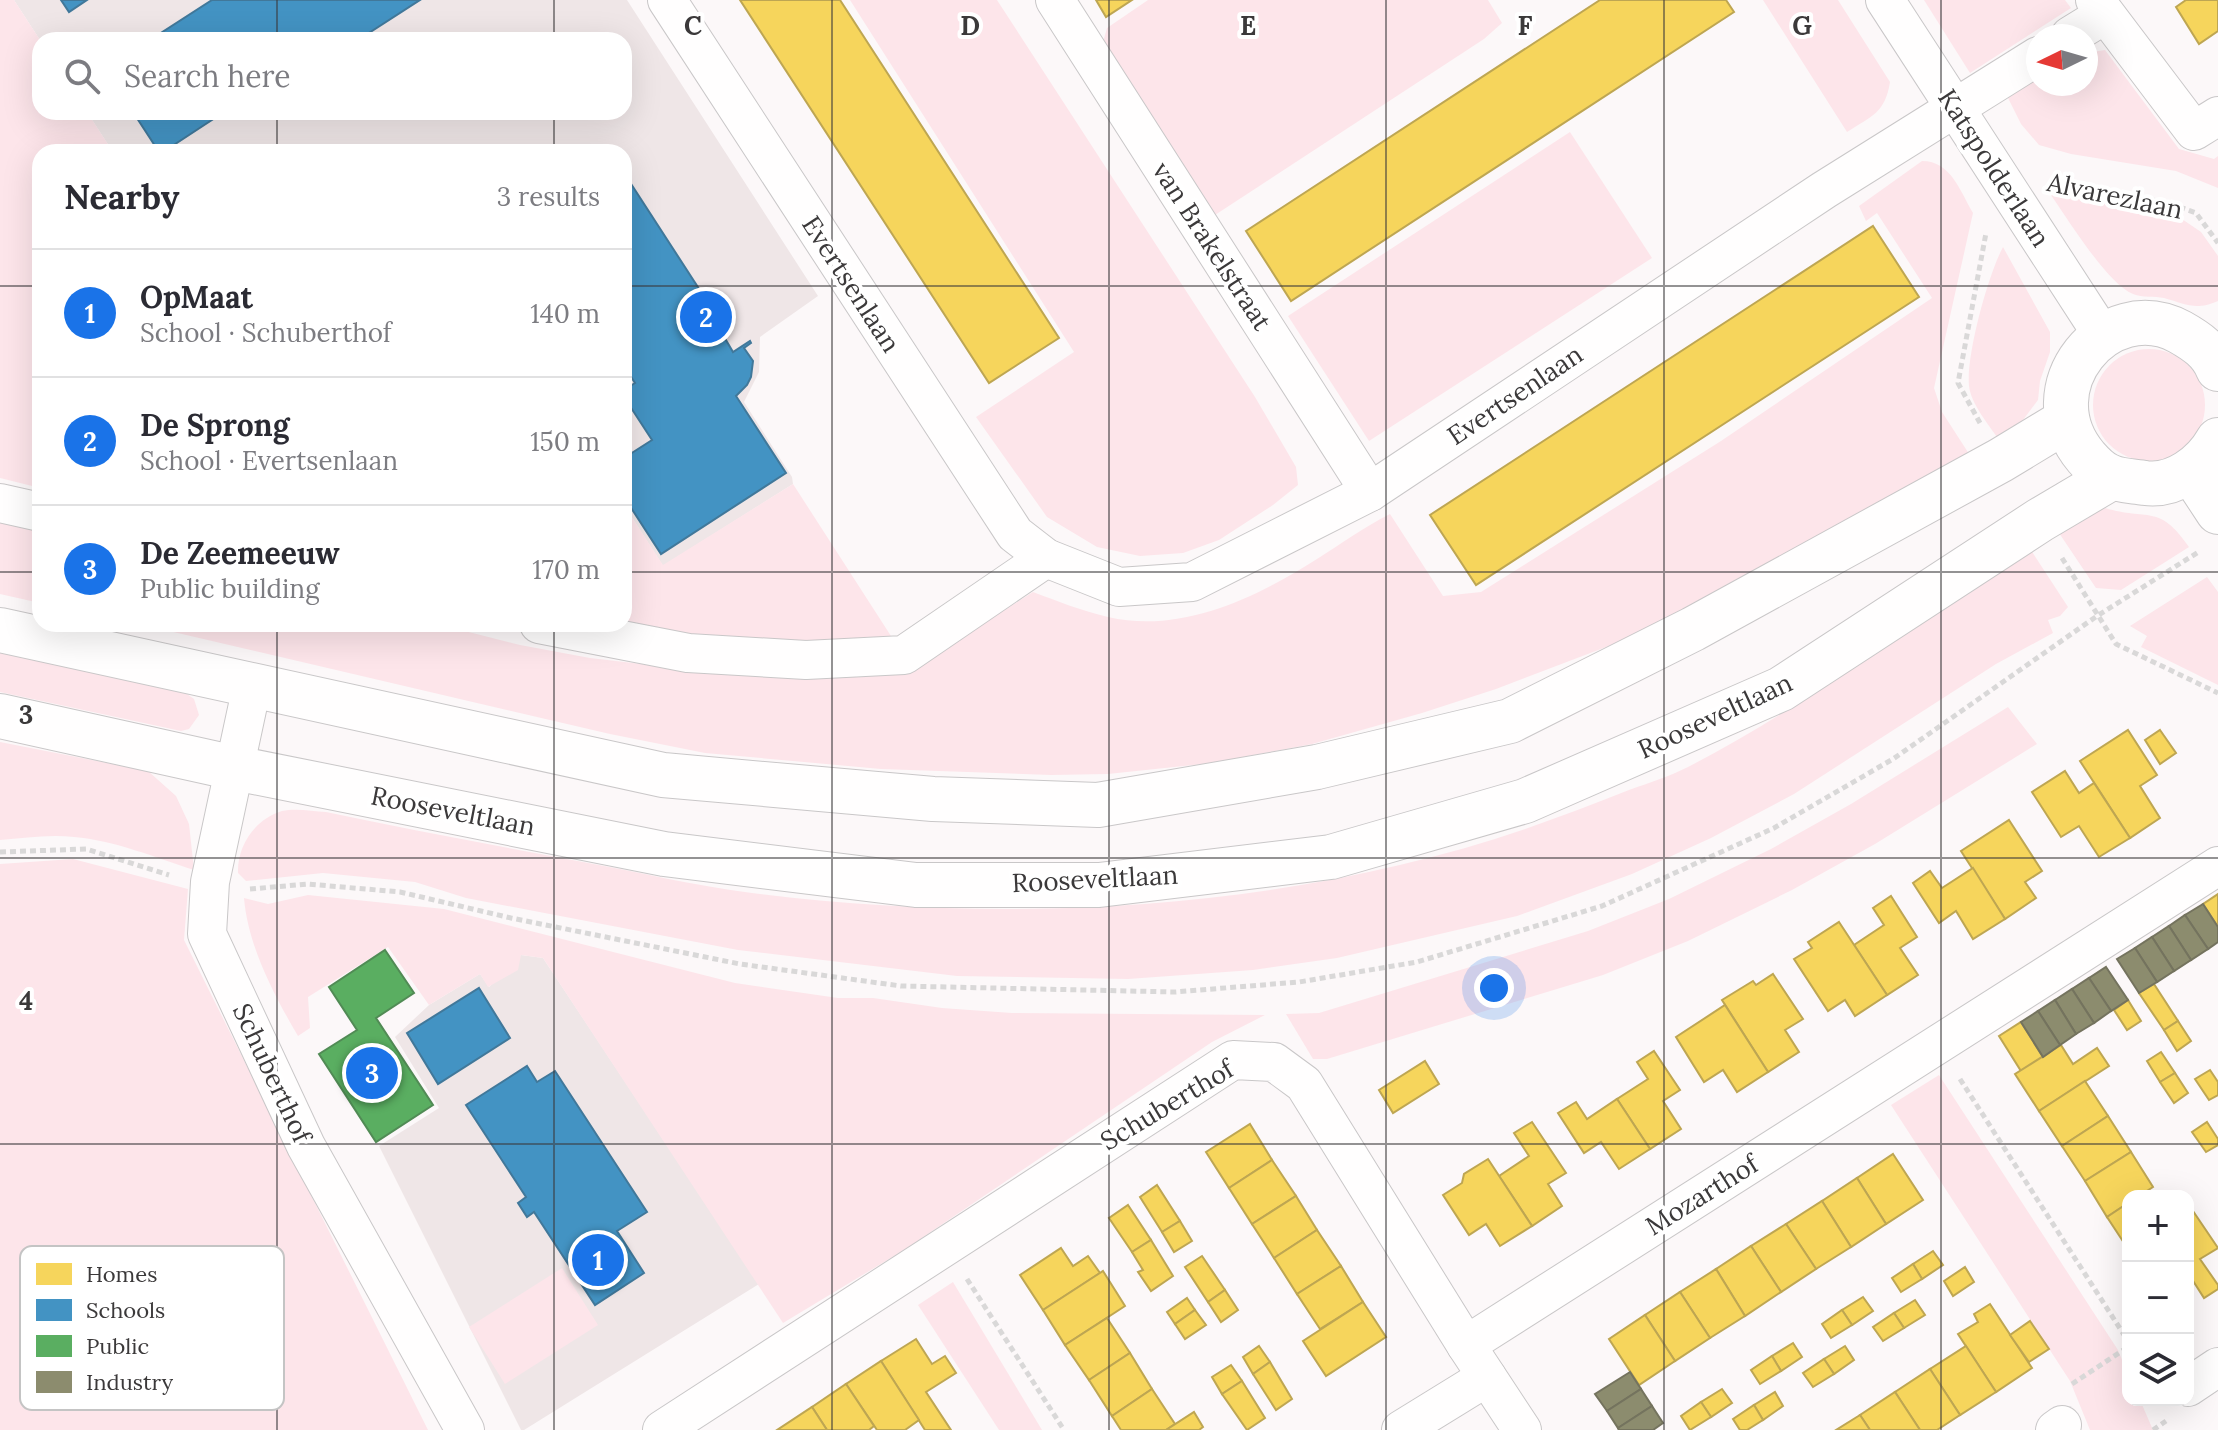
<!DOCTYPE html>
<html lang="en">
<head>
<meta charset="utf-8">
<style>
	:root { --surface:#fff; --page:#f7f7f7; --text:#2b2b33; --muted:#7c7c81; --line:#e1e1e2; --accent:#1a73e8 }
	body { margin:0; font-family:Lora,serif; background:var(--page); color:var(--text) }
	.controls { position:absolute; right:24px; bottom:24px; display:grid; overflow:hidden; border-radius:16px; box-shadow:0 8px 32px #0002 }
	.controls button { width:72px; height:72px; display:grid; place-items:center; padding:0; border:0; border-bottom:2px solid var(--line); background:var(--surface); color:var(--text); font:40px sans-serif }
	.compass { position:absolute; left:2026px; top:24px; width:72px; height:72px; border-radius:50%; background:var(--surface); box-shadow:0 8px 32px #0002; rotate:265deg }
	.you { position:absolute; left:1494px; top:988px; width:28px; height:28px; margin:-20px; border:6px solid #fff; border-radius:50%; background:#1a73e8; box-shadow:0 0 0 12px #1a73e833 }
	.badge { display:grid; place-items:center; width:52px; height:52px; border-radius:50%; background:var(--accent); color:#fff; font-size:26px; font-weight:700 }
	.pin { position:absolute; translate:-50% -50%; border:4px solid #fff; box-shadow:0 2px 8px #0006 }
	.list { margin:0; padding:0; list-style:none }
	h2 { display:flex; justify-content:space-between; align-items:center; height:104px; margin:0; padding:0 32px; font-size:34px }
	h2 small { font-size:26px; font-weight:400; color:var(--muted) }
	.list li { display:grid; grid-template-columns:52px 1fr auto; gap:24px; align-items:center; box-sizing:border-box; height:128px; padding:0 32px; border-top:2px solid var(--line) }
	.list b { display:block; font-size:30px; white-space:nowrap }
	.list p { margin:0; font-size:26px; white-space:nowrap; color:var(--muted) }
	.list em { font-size:26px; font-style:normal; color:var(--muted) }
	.icon { flex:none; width:44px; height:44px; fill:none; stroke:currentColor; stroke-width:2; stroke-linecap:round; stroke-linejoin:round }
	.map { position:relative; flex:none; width:2218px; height:1430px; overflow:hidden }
	.search { position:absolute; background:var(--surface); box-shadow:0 8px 32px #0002; left:32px; top:32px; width:600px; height:88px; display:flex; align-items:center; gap:20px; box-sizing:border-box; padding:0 28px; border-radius:24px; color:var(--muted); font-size:30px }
	.panel { position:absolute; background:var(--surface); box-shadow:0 8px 32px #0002; left:32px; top:144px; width:600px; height:488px; border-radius:24px }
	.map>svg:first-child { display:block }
	.built { fill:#efe6e7 }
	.green { fill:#fde5ea }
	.homes { fill:#f6d55c; stroke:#bea652; stroke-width:2 }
	.schools { fill:#4393c3; stroke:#41789a; stroke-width:2 }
	.public { fill:#5aae61; stroke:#518b55; stroke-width:2 }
	.industry { fill:#8c8c6e; stroke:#74735e; stroke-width:2 }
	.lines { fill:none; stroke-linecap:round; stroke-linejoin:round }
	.minor-casing { stroke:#c9c7c8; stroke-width:40 }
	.tertiary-casing { stroke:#c9c7c8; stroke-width:46 }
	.secondary-casing { stroke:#c9c7c8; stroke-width:46 }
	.path { stroke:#d9d8d8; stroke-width:5; stroke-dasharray:6 4; stroke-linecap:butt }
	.minor { stroke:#fffefe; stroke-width:38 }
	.tertiary { stroke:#fffefe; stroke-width:44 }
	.secondary { stroke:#fffefe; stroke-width:44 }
	.grid { fill:none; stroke:#3b393a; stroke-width:2; stroke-opacity:0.55 }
	.labels { text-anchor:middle; stroke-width:8; stroke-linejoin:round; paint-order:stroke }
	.street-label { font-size:26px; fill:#3b393a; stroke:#fff }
	.key { fill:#fff; stroke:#c4c4c4; stroke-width:2 }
	.key-label { font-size:22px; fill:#3b393a }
	.grid-label { font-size:26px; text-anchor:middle; font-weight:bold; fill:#3b393a; stroke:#fff; stroke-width:8; stroke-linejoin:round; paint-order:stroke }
</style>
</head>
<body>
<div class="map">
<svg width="2218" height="1430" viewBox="0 0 2218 1430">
	<rect width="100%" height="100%" fill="#fcf8f9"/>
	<g class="built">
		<path d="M14 0H627L818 296 760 337 759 372 744 402 792 477 793 484 663 566 624 505V152H113L87 112H624V40H40Z"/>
		<path d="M521 955 543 958 759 1284 524 1430H521L379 1146 439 1108 395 1037 429 1005 480 974 489 987Z"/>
	</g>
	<g class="green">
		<path d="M0 0H14L40 40V112H87L113 152H40V488L0 478Z"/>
		<path d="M850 0H997L1255 397 1296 467 1298 485 1273 505 1219 540 1183 553 1140 556 1097 547 1047 517 976 417 1074 352Z"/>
		<path d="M1148 0H1488L1502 23 1484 39 1215 215 1103 42 1107 28Z"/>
		<path d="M1763 0H1838L1890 82C1885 113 1872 116 1847 132Z"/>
		<path d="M1924 0H2065L2071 8 1970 73Z"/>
		<path d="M2105 50 2179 149 2214 159 2218 156V188L2176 171 2071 154 2039 145 2021 124 2004 90 2038 74V84H2086V53Z"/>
		<path d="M1570 132 1652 258 1369 441 1288 316Z"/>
		<path d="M1922 161C1951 161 1960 191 1973 213L1934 388 1942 412 1973 460 1770 573 1614 644 1496 689 1422 713 1312 744 1212 763 1108 774 1051 775 881 769 705 753 610 734 139 624H437L520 645 590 658 719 673 990 619 1033 592C1057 601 1082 611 1108 617 1182 634 1257 597 1317 559 1341 544 1364 527 1390 514L1443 596 1481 592 1721 441 1932 298 1877 213 1866 221 1859 206Z"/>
		<path d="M2046 188 2179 217 2201 232 2218 256V301C2195 311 2186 304 2164 298 2154 296 2143 298 2133 294 2106 283 2065 214 2046 188Z"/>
		<path d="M2003 247 2050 332V352L2040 381 2038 400 2017 428 1999 440C1989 425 1971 404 1969 386 1966 355 1988 275 2003 247Z"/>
		<circle cx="2149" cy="405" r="56"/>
		<path d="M793 484 891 636 817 644 737 642 624 624V505L663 565Z"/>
		<path d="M2105 508C2148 521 2159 503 2189 547L2121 590 2096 588 2055 527 2085 510Z"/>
		<path d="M0 515 40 526V603L0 594Z"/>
		<path d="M2027 544 2068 607 2060 616 2048 620 2053 633 1996 664 1794 794 1711 838 1632 874 1517 916 1337 958 1253 970 1128 979 957 976 738 950 466 898 415 882 323 873 246 881 238 873C237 846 255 819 282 811 296 808 312 811 326 812 412 830 497 846 583 862 639 872 695 886 752 893 1008 925 1283 912 1528 828 1562 816 1596 803 1629 790 1649 783 1670 776 1688 767 1808 705 1917 621 2027 544Z"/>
		<path d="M2207 577 2218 592V685L2141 647 2147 636 2130 626Z"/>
		<path d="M0 652 187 694 194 699 199 715 189 729 181 731 0 692Z"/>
		<path d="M2008 707 2037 744 1875 844 1792 890 1688 941 1603 975 1327 1059H1313L1286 1014 1319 1013 1588 931 1669 899 1771 849 1851 804Z"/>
		<path d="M0 742 148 771 176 796 189 824 194 870C157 858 113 840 74 837 50 834 25 838 0 840Z"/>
		<path d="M73 859 188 889 184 940 428 1430H0V864Z"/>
		<path d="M308 895 444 909 735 983 838 998H873L942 1008 1012 1013 1265 1015 1212 1042 904 1250 783 1323 543 958 521 955 518 970 488 987 480 974 429 1005 388 947 308 997 310 1028 298 1036C274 995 248 946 244 898L268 904Z"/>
		<path d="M1939 1075 2118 1350 2128 1374V1400H2140L2153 1430H2090L2070 1381 1891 1105Z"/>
		<path d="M562 1268 598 1325 505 1384 469 1327Z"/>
		<path d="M953 1282 1042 1430H999L918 1305Z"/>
	</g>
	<g class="homes">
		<path d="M740 0H840L1059 338 989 383Z"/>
		<path d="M1096 0H1132L1106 17Z"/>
		<path d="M1600 0H1726L1734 12 1291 301 1246 231Z"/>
		<path d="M2186 0H2218V31L2199 44 2176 7Z"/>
		<path d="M1873 226 1919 297 1476 585 1430 515Z"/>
		<path d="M2128 730 2157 775 2140 786 2160 818 2130 838 2080 761Z"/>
		<path d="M2160 730 2176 753 2160 764 2145 740Z"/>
		<path d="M2065 771 2079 793 2094 783 2130 838 2099 857 2079 826 2061 837 2032 792Z"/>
		<path d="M2009 820 2042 871 2025 882 2036 898 2005 919 1961 851Z"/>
		<path d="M1973 868 2005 919 1973 939 1956 911 1939 923 1913 883 1930 871 1942 888Z"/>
		<path d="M2218 894V927L2203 904Z"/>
		<path d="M1891 896 1917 937 1900 948 1918 975 1887 995 1854 945 1884 925 1873 908Z"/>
		<path d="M1839 922 1887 995 1855 1016 1845 1000 1828 1011 1794 959 1812 948 1808 942Z"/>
		<path d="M1773 974 1803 1019 1785 1030 1799 1052 1768 1072 1722 1000 1753 981 1756 985Z"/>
		<path d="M2154 984 2178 1021 2164 1030 2139 993Z"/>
		<path d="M2128 1000 2141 1021 2127 1030 2114 1010Z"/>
		<path d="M1725 1005 1768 1072 1737 1092 1723 1070 1704 1082 1676 1037Z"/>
		<path d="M2178 1021 2191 1041 2177 1051 2164 1030Z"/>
		<path d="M2021 1022 2043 1057 2021 1071 1999 1036Z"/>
		<path d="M2061 1045 2073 1064 2097 1048 2109 1066 2039 1111 2015 1074Z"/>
		<path d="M1654 1051 1680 1090 1663 1101 1681 1129 1650 1149 1617 1099 1648 1079 1637 1062Z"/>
		<path d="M2161 1052 2175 1073 2160 1082 2147 1061Z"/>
		<path d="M1425 1061 1439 1084 1393 1113 1379 1090Z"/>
		<path d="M2210 1070 2218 1082V1095L2209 1100 2195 1079Z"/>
		<path d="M2175 1073 2188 1093 2174 1103 2160 1082Z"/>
		<path d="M2085 1081 2108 1116 2062 1146 2039 1111Z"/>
		<path d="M1617 1099 1650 1149 1619 1169 1601 1142 1584 1153 1558 1113 1576 1102 1587 1119Z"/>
		<path d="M2108 1116 2131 1152 2085 1181 2062 1146Z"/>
		<path d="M1532 1122 1566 1173 1548 1184 1562 1206 1532 1226 1499 1176 1529 1156 1514 1133Z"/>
		<path d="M2207 1122 2218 1139V1145L2206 1152 2192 1132Z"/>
		<path d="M1250 1124 1272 1160 1229 1188 1206 1152Z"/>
		<path d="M2131 1152 2153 1187 2139 1196H2128V1203L2107 1217 2085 1181Z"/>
		<path d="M1893 1154 1923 1200 1886 1224 1857 1178Z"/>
		<path d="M1488 1159 1532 1226 1500 1246 1486 1224 1469 1235 1443 1195 1462 1183 1464 1174Z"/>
		<path d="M1272 1160 1296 1196 1252 1224 1229 1188Z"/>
		<path d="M1857 1178 1886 1224 1851 1247 1822 1201Z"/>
		<path d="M1157 1185 1180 1221 1162 1232 1140 1197Z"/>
		<path d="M1296 1196 1317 1230 1274 1258 1252 1224Z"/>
		<path d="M1822 1201 1851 1247 1816 1269 1786 1224Z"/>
		<path d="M2128 1203V1249L2107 1217Z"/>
		<path d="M1128 1205 1151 1240 1132 1252 1109 1218Z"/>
		<path d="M2193 1211 2218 1248 2200 1259 2218 1285V1289L2204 1298 2188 1273V1214Z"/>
		<path d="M1180 1221 1192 1241 1174 1252 1162 1232Z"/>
		<path d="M1786 1224 1816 1269 1781 1292 1751 1246Z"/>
		<path d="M1317 1230 1341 1266 1297 1294 1274 1258Z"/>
		<path d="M1151 1240 1173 1276 1151 1291 1138 1272 1143 1270 1132 1252Z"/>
		<path d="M1751 1246 1781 1292 1745 1316 1716 1269Z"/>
		<path d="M1061 1248 1073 1266 1088 1256 1100 1273 1043 1310 1020 1275Z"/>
		<path d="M1933 1251 1943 1265 1922 1279 1913 1264Z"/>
		<path d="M1202 1256 1225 1290 1208 1302 1185 1267Z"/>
		<path d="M1913 1264 1922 1279 1901 1292 1892 1278Z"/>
		<path d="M1341 1266 1363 1302 1320 1329 1297 1294Z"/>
		<path d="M1965 1267 1974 1282 1953 1296 1944 1281Z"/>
		<path d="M1716 1269 1745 1316 1710 1338 1680 1292Z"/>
		<path d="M1103 1271 1125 1306 1065 1345 1043 1310Z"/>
		<path d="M1225 1290 1238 1310 1221 1322 1208 1302Z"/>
		<path d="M1680 1292 1710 1338 1675 1361 1645 1315Z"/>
		<path d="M1863 1297 1873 1311 1852 1325 1842 1310Z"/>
		<path d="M1187 1298 1195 1310 1175 1324 1167 1312Z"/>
		<path d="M1915 1300 1925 1315 1904 1328 1894 1313Z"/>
		<path d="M1363 1302 1386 1337 1326 1376 1303 1341Z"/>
		<path d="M1990 1304 2032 1368 1996 1392 1958 1334 1978 1322 1974 1314Z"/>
		<path d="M1195 1310 1206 1325 1185 1339 1175 1324Z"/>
		<path d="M1842 1310 1852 1325 1831 1338 1822 1324Z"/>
		<path d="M1894 1313 1904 1328 1883 1341 1873 1327Z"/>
		<path d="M1645 1315 1675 1361 1639 1385 1609 1339Z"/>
		<path d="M1107 1318 1130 1353 1089 1380 1065 1345Z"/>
		<path d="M2030 1321 2049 1349 2029 1362 2010 1335Z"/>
		<path d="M916 1339 932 1364 945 1356 956 1373 926 1392 951 1430H925L881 1361Z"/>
		<path d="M1793 1343 1802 1357 1781 1371 1772 1356Z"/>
		<path d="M1259 1346 1270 1362 1253 1374 1243 1357Z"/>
		<path d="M1845 1346 1854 1360 1834 1374 1824 1359Z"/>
		<path d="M1966 1346 1996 1392 1960 1415 1930 1369Z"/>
		<path d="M1130 1353 1152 1389 1112 1416 1089 1380Z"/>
		<path d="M1772 1356 1781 1371 1760 1384 1751 1370Z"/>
		<path d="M1824 1359 1834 1374 1813 1387 1803 1373Z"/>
		<path d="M881 1361 919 1420 905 1430H877L846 1384Z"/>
		<path d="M1270 1362 1292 1399 1276 1410 1253 1374Z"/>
		<path d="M1231 1365 1242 1381 1222 1394 1212 1377Z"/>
		<path d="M1930 1369 1960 1415 1937 1430H1920L1895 1392Z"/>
		<path d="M1242 1381 1265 1418 1247 1430 1222 1394Z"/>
		<path d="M846 1384 874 1426 869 1430H827L812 1407Z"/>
		<path d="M1152 1389 1175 1424 1166 1430H1121L1112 1416Z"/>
		<path d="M1722 1389 1732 1403 1711 1417 1701 1402Z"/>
		<path d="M1775 1392 1783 1406 1763 1420 1754 1405Z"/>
		<path d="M1895 1392 1920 1430H1870L1860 1415Z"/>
		<path d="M1701 1402 1711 1417 1690 1430 1681 1416Z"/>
		<path d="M1754 1405 1763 1420 1747 1430H1740L1733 1419Z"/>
		<path d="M812 1407 827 1430H777Z"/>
		<path d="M1194 1412 1203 1427 1199 1430H1166Z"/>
		<path d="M1860 1415 1870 1430H1836Z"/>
	</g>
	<g class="schools">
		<path d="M61 0H87L69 12Z"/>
		<path d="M212 0H420L358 40H150Z"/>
		<path d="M133 112H224L163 152H159Z"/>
		<path d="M624 173 727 332 723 335 733 352 750 341 751 343 744 348 753 361 751 377 747 385 736 396 786 473 661 554 624 497V458L652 440 624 397V390L635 383 624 366Z"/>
		<path d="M479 988 510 1038 438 1084 407 1033Z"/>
		<path d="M527 1066 537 1082 555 1071 647 1212 617 1231 644 1273 595 1305 534 1212 527 1217 518 1203 526 1197 466 1105Z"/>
	</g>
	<path class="public" d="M385 950 414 993 376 1018 433 1105 376 1142 319 1054 357 1030 329 987Z"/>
	<g class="industry">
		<path d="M2203 904 2218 927V942L2208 949 2185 915Z"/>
		<path d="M2185 915 2208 949 2191 960 2169 926Z"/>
		<path d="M2169 926 2191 960 2174 971 2152 937Z"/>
		<path d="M2152 937 2174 971 2157 982 2135 948Z"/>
		<path d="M2135 948 2157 982 2139 993 2117 959Z"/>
		<path d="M2106 967 2128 1000 2111 1011 2089 978Z"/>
		<path d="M2089 978 2111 1011 2094 1023 2072 989Z"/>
		<path d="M2072 989 2094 1023 2076 1034 2055 1000Z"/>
		<path d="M2055 1000 2076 1034 2060 1045 2038 1011Z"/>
		<path d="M2038 1011 2060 1045 2043 1057 2021 1022Z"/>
		<path d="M1630 1372 1641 1389 1607 1411 1595 1394Z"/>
		<path d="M1641 1389 1652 1406 1618 1428 1607 1411Z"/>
		<path d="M1652 1406 1663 1423 1653 1430H1619L1618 1428Z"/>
	</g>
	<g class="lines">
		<defs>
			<g id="minor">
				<path d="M667 0 1015 534 1046 558 1119 587 1192 582 1370 492 1824 190 2038 56"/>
				<path d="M1055 0 1370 492"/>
				<path d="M1885 0 2103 336"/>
				<path d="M2095 0 2194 131 2218 116"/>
				<path d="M2070 36 2104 15"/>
				<path d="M0 503 40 512"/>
				<path d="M539 624 688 653 806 660 904 655 1046 558"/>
				<path d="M252 686 210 882 207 934 306 1146 465 1430"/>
				<path d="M1466 1345 2218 866"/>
				<path d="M2188 1387 2218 1367"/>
				<path d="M662 1430 1233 1060 1274 1062 1304 1084 1466 1345 1522 1430"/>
				<path d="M1401 1430 1487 1377"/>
				<path d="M2055 1430 2062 1425"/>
			</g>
			<path id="tertiary" d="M2191 471 2218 512"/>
			<g id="secondary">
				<path d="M2218 369C2211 351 2196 341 2180 332 2107 293 2028 388 2086 457 2093 465 2099 472 2109 476 2119 481 2133 481 2145 483 2175 487 2204 465 2218 440"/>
				<path d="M0 630 663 775 933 799 1098 805 1317 767 1510 721 1693 629 2001 460 2067 420"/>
				<path d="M0 716 235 768 664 854 916 885H1099L1331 857 1525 801 1781 689 2040 520 2111 478"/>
			</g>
		</defs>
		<use href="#minor" class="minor-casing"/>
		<use href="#tertiary" class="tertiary-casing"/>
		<use href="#secondary" class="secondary-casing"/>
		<g class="path">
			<path d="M2052 182 2169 203 2196 213 2218 243"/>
			<path d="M1980 423 1958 383 1986 233"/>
			<path d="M2062 558 2116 644 2218 693"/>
			<path d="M0 852 86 849 169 875"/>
			<path d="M250 889 308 884 400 892 511 918 740 964 901 986 1175 992 1299 982 1417 962 1602 906 1774 828 1893 759 2097 616 2200 551"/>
			<path d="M1960 1079 2128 1341"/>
			<path d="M967 1279 1064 1430"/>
			<path d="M2072 1384 2128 1347"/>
			<path d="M2153 1430 2166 1421"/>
		</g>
		<use href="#minor" class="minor"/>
		<use href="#tertiary" class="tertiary"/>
		<use href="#secondary" class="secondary"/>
	</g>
	<path class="grid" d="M277 0V40M554 0V40M832 0V1430M1109 0V1430M1386 0V1430M1664 0V1430M1941 0V1430M277 112V152M554 112V152M0 286H40M624 286H2218M0 572H40M624 572H2218M277 624V1430M554 624V1430M0 858H2218M0 1144H2218"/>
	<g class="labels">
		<g class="street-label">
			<text transform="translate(1994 168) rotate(57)" y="9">Katspolderlaan</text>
			<text transform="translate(2115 196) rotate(12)" y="9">Alvarezlaan</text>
			<text transform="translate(1212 246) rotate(57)" y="9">van Brakelstraat</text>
			<text transform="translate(851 284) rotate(57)" y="9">Evertsenlaan</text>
			<text transform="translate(1515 395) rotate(-34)" y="9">Evertsenlaan</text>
			<text transform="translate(1715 716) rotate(-25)" y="9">Rooseveltlaan</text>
			<text transform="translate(453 811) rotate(11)" y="9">Rooseveltlaan</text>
			<text transform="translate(1095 879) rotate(-3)" y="9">Rooseveltlaan</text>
			<text transform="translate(272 1073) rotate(65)" y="9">Schuberthof</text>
			<text transform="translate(1167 1105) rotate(-31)" y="9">Schuberthof</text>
			<text transform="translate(1702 1195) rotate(-32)" y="9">Mozarthof</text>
		</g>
	</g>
	<rect x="20" y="1246" width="264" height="164" rx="12" class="key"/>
	<rect x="36" y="1263" width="36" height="22" fill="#f6d55c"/>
	<rect x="36" y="1299" width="36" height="22" fill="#4393c3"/>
	<rect x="36" y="1335" width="36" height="22" fill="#5aae61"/>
	<rect x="36" y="1371" width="36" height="22" fill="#8c8c6e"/>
	<g class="key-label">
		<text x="86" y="1282">Homes</text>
		<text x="86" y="1318">Schools</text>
		<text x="86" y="1354">Public</text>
		<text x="86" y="1390">Industry</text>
	</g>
	<g class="grid-label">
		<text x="693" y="35">C</text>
		<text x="970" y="35">D</text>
		<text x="1248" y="35">E</text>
		<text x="1525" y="35">F</text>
		<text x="1802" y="35">G</text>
		<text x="26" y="724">3</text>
		<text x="26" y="1010">4</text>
	</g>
</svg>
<div class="controls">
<button>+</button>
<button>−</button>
<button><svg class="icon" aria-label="layers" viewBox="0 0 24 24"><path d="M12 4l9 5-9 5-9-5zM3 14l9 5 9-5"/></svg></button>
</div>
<svg class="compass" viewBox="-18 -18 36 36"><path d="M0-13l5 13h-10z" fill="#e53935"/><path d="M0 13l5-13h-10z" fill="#7c7c81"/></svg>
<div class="you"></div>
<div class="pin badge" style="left:598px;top:1260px">1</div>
<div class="pin badge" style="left:706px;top:317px">2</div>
<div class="pin badge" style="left:372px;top:1073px">3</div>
<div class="search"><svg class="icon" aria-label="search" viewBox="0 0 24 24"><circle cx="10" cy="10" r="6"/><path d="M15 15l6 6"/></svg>Search here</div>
<section class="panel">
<h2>Nearby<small>3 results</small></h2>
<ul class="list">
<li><span class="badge">1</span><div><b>OpMaat</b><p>School · Schuberthof</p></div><em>140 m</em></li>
<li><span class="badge">2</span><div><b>De Sprong</b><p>School · Evertsenlaan</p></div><em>150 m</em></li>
<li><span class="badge">3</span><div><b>De Zeemeeuw</b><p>Public building</p></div><em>170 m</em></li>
</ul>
</section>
</div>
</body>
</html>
